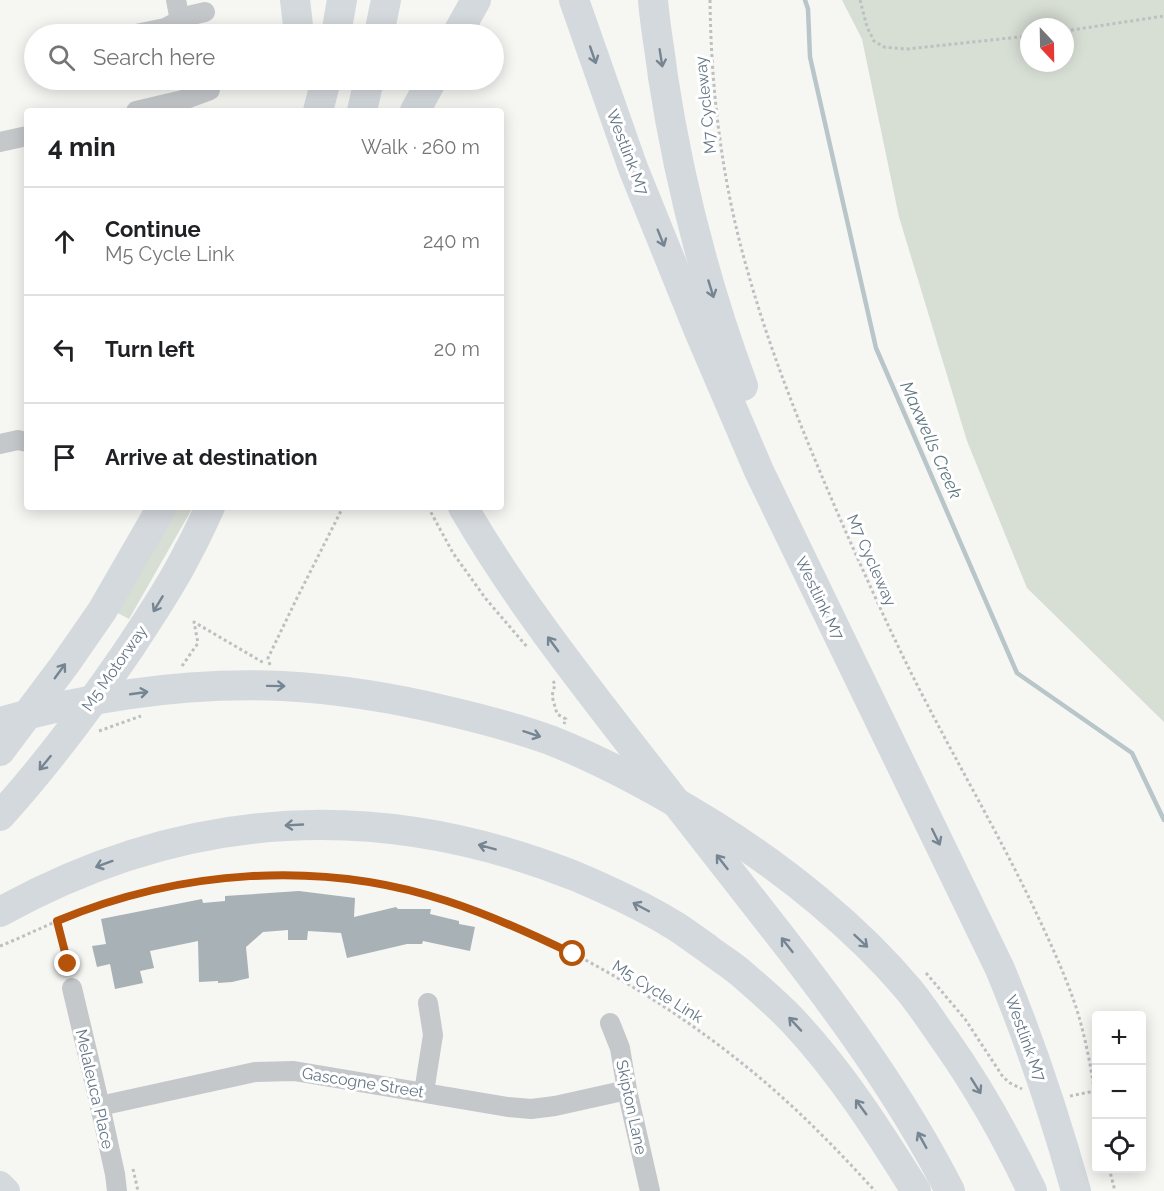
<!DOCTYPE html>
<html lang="en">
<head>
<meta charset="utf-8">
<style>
	:root { --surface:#fff; --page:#f6f6f6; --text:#202124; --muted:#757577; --line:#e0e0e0 }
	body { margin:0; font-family:Raleway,sans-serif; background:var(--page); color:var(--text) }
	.controls { position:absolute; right:18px; bottom:18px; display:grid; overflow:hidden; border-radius:6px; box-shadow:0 3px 15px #0003 }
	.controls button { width:54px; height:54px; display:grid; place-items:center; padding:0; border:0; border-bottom:2px solid var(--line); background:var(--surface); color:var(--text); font:30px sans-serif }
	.compass { position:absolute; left:1020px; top:18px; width:54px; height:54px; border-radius:50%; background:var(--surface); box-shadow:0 3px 15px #0003; rotate:158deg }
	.stop { position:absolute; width:18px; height:18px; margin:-14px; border:4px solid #b45309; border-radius:50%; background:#fff }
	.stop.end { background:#b45309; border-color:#fff; box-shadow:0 2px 6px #0008 }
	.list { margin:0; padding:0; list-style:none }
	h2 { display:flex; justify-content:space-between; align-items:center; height:78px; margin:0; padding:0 24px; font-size:26px }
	h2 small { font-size:20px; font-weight:400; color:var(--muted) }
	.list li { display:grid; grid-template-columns:39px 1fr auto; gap:18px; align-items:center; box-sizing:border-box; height:108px; padding:0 24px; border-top:2px solid var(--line) }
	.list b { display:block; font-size:22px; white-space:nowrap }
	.list p { margin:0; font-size:20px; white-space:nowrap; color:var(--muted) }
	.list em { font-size:20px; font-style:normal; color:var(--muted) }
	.icon { flex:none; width:33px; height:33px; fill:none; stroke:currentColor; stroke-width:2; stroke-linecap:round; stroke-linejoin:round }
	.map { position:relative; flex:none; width:1164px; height:1191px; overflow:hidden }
	.search { position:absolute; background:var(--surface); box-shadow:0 3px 15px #0003; left:24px; top:24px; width:480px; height:66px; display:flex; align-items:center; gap:15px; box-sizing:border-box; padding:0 21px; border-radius:33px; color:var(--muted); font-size:22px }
	.panel { position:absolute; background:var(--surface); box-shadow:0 3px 15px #0003; left:24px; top:108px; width:480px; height:402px; border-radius:6px }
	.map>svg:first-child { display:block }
	.green { fill:#d7ded4; fill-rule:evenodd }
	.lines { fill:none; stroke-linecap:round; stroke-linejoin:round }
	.stream { stroke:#b9c6c9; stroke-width:4.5 }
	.building { fill:#a8b1b6 }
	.path { stroke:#bdc0c2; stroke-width:3; stroke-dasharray:3 3; stroke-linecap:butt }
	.minor { stroke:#c4c8cb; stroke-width:20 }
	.major { stroke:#d4d9dd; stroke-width:26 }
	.highway { stroke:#d4d9dd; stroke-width:30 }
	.oneway { stroke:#758592 }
	.route { stroke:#b45309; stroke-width:8 }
	.labels { text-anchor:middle; stroke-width:6; stroke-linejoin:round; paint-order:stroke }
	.street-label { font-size:16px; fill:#647685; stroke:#fff }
	.water-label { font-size:18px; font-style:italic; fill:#607881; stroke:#fff }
</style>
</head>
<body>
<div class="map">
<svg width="1164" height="1191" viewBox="0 0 1164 1191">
	<rect width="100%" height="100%" fill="#f6f6f3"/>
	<g class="green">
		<path d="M842 0H1164V722L1027 588 967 441 899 217 862 39ZM1029 27H1065V63H1029Z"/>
		<path d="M174 507H193L129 619 114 611Z"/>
	</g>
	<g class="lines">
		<path class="stream" d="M805 0 808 9 810 57 876 348 1017 673 1132 753 1164 820"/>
	</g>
	<path class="building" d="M299 891 355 898 354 917 396 907 398 909H431L430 914 459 921V924L475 927 470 951 423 941 422 944H407L347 958 341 933 308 931 307 940H288V930L263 932 246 947 249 978 232 982 218 983V981L199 982 198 941 150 951 154 968 140 971 143 983 115 989 110 964 97 967 92 946 106 944 101 919 202 899 203 903 225 901V896Z"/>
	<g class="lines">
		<g class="path">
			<path d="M710 0C711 91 722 182 747 269 772 359 808 445 845 530 871 588 896 645 926 702 961 770 1000 837 1033 906 1049 940 1065 974 1077 1010 1086 1040 1092 1071 1096 1103"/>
			<path d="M860 0 867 27 874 41 884 47 907 49 1029 36"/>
			<path d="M1065 31 1164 16"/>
			<path d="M428 507 453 553 486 599 528 648"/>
			<path d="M270 665 268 658 295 602 343 507"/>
			<path d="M182 666 198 643 194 622 264 663"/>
			<path d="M553 681 555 684 552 696 557 714 566 719 564 724"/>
			<path d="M99 731 141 716"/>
			<path d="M57 921 69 972"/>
			<path d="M0 946C28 935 54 921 82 911 126 895 174 882 221 878 285 872 350 876 413 891 528 920 651 990 743 1064 791 1102 834 1146 875 1191"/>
			<path d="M926 973 965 1019 1003 1077 1010 1083 1022 1089"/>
			<path d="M1070 1096 1095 1091"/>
			<path d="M1109 1168 1115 1191"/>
			<path d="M133 1169 138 1191"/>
		</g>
		<g class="minor">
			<path d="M176 0 180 21"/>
			<path d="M136 34 165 28 188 16 205 12"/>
			<path d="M136 111 183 100 210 90"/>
			<path d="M0 142 27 136"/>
			<path d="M0 444 18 440 27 442"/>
			<path d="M72 988 100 1106 115 1174 117 1191"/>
			<path d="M610 1023 620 1048 627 1090 650 1191"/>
			<path d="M424 1092 433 1035 428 1003"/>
			<path d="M100 1106 255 1072 294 1071 508 1107 531 1109 555 1106 627 1090"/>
		</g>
		<path class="major" d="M0 1184 7 1191"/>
		<g class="highway">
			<path d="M295 0 299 34"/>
			<path d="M574 0 633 168 699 331 759 471 1000 969C1030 1041 1055 1116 1076 1191"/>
			<path d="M653 0C655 26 660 51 663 77 679 182 706 286 743 386"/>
			<path d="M336 34 342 0"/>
			<path d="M379 34 386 0"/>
			<path d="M457 34 476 0"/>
			<path d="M318 111 326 80"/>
			<path d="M362 111 369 80"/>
			<path d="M415 111 432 80"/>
			<path d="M463 507C511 590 569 665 628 741 675 802 723 863 771 924 837 1008 901 1095 950 1191"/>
			<path d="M0 722C92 696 187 682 282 686 338 689 394 698 448 711 482 719 517 728 550 740 608 763 662 793 715 826 785 870 856 927 909 990 922 1006 933 1023 945 1040 979 1088 1007 1138 1032 1191"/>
			<path d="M0 751 66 663 102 611 162 507"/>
			<path d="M0 816C48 763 91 705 131 646 151 615 172 585 188 552 196 538 203 522 210 507"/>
			<path d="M0 912C186 809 378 798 575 876 608 890 641 905 672 924 684 931 695 940 707 948 718 957 731 964 742 974 759 989 777 1004 793 1021 841 1072 879 1132 916 1191"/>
		</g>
	</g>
	<defs><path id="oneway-shaft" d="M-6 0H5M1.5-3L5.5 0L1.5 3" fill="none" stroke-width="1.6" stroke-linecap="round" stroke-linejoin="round" transform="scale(1.5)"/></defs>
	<g class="oneway">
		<use href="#oneway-shaft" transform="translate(593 55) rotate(71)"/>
		<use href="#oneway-shaft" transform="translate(661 58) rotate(81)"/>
		<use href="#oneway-shaft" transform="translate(661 238) rotate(68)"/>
		<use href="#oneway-shaft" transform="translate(711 289) rotate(73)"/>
		<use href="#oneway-shaft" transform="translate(158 604) rotate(121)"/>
		<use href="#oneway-shaft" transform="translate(553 644) rotate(-126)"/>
		<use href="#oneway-shaft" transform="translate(60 671) rotate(-54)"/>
		<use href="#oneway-shaft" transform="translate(276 686) rotate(1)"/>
		<use href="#oneway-shaft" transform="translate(139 693) rotate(-8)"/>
		<use href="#oneway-shaft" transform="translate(532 734) rotate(18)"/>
		<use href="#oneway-shaft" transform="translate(45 763) rotate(129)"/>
		<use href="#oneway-shaft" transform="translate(294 825) rotate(177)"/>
		<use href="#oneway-shaft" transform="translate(936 837) rotate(64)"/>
		<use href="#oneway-shaft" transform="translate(487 847) rotate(-165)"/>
		<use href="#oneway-shaft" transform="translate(722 862) rotate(-128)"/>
		<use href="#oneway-shaft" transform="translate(104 864) rotate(160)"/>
		<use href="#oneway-shaft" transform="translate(641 907) rotate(-152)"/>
		<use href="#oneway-shaft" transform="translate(861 941) rotate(43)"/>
		<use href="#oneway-shaft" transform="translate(787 945) rotate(-128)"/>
		<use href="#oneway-shaft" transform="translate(795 1024) rotate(-133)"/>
		<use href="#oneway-shaft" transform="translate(976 1086) rotate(58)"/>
		<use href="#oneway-shaft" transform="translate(861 1107) rotate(-126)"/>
		<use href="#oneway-shaft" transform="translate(922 1140) rotate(-119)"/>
	</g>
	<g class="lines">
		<path class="route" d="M68 964 57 921C179 870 320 859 447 901 490 915 532 934 573 954"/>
	</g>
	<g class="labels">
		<g class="street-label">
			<text transform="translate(705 105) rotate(-96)" y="6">M7 Cycleway</text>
			<text transform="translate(628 152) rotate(69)" y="6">Westlink M7</text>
			<text transform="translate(872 560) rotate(66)" y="6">M7 Cycleway</text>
			<text transform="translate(820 598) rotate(64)" y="6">Westlink M7</text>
			<text transform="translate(114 668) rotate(-55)" y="6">M5 Motorway</text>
			<text transform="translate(658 991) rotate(32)" y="6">M5 Cycle Link</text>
			<text transform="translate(1026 1038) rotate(70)" y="6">Westlink M7</text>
			<text transform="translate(363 1082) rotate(9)" y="6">Gascogne Street</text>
			<text transform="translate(95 1089) rotate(77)" y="6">Melaleuca Place</text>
			<text transform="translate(632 1107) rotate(78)" y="6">Skipton Lane</text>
		</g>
		<g class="water-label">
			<text transform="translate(931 440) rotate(66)" y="6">Maxwells Creek</text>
		</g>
	</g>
</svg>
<div class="controls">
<button>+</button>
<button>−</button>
<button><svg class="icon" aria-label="locate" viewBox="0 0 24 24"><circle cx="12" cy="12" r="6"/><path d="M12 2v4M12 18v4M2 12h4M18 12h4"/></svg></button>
</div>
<svg class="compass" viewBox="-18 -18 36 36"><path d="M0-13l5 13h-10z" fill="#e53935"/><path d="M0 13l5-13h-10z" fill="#757577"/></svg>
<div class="stop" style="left:573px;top:954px"></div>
<div class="stop end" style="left:68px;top:964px"></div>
<div class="search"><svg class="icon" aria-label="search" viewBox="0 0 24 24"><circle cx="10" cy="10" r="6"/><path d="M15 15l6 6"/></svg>Search here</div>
<section class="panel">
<h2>4 min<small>Walk · 260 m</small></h2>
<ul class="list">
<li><svg class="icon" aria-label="ahead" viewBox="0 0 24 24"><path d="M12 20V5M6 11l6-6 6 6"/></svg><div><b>Continue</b><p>M5 Cycle Link</p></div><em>240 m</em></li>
<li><svg class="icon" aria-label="left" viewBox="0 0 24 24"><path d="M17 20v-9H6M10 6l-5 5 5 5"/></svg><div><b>Turn left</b></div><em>20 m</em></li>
<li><svg class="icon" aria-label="arrive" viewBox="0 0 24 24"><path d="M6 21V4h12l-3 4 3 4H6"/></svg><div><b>Arrive at destination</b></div></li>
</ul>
</section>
</div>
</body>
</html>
